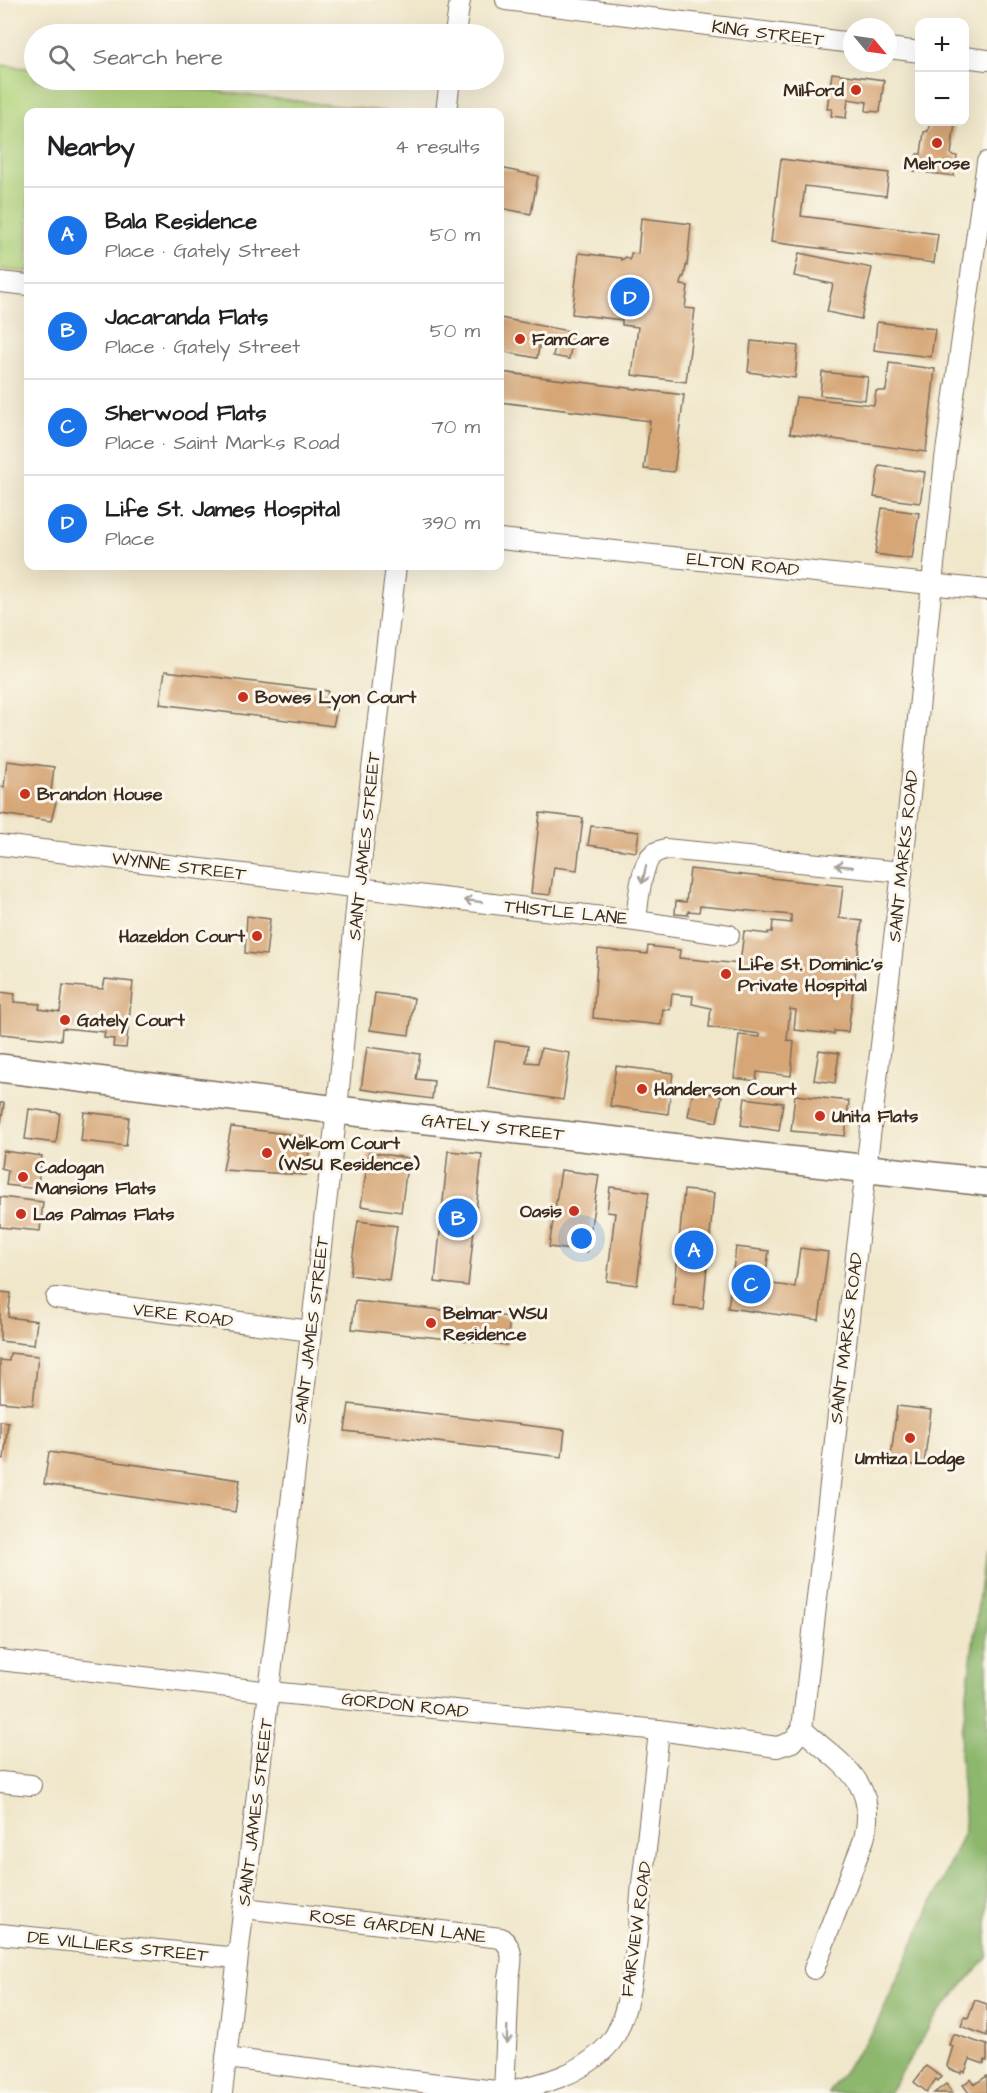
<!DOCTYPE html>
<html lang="en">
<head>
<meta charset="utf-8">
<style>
	:root { --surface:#fff; --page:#f2f2f2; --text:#202124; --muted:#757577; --line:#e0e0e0; --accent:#1a73e8 }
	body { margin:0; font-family:"Architects Daughter",sans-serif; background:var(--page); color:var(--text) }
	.controls { position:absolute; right:18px; top:18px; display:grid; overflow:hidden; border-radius:12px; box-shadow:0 6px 24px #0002 }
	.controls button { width:54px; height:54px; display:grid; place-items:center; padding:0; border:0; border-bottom:2px solid var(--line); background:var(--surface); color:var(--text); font:30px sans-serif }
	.compass { position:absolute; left:843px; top:18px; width:54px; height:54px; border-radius:50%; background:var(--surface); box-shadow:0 6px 24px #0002; rotate:119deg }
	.you { position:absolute; left:582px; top:1239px; width:21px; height:21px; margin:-15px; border:4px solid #fff; border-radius:50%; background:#1a73e8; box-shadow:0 0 0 9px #1a73e833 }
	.badge { display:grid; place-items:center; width:39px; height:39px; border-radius:50%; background:var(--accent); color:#fff; font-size:20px; font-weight:700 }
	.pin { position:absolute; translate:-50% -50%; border:3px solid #fff; box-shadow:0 2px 6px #0006 }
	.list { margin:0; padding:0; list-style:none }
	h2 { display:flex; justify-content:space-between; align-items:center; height:78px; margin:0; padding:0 24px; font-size:26px }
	h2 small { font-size:20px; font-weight:400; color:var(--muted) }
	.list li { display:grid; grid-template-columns:39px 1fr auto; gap:18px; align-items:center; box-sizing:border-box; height:96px; padding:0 24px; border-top:2px solid var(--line) }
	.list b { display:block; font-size:22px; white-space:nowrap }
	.list p { margin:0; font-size:20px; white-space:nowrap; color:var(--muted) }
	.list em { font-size:20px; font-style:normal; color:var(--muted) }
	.icon { flex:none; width:33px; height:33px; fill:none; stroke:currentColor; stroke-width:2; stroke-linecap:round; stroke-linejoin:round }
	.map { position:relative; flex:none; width:987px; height:2093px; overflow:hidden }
	.search { position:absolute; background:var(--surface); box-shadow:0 6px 24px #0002; left:24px; top:24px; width:480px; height:66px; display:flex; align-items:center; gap:15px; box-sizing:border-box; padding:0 21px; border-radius:33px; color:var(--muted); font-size:22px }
	.panel { position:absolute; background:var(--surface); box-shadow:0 6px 24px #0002; left:24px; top:108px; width:480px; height:462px; border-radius:12px }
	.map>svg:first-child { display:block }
	.green { fill:#b3d67f; stroke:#77804e; stroke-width:1.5 }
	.forest { fill:#8eb76e; stroke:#647046; stroke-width:1.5 }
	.building { fill:#d6a676 }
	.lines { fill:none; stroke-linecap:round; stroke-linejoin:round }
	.street-casing { stroke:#7a6c5b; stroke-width:22 }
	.secondary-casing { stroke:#7a6c5b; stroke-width:30 }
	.street { stroke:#fff; stroke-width:20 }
	.secondary { stroke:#fff; stroke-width:27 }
	.oneway { stroke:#a79f9a }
	.poi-dot { fill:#c8321e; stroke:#fbf7ec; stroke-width:2 }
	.labels { text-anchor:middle; stroke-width:6; stroke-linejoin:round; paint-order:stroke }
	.street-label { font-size:18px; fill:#3b2a1e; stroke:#fbf7ec }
	.poi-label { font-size:18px; font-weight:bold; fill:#3b2a1e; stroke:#fbf7ec; text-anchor:start }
</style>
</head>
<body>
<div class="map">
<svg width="987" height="2093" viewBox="0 0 987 2093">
	<rect width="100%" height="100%" fill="#fbf7ec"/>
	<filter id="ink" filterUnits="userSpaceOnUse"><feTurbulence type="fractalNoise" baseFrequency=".0167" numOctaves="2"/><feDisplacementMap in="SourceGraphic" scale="12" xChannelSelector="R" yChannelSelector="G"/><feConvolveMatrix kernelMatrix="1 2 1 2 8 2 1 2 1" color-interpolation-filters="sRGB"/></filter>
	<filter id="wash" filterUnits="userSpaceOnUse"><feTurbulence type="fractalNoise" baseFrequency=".008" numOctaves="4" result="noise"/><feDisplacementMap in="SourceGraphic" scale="24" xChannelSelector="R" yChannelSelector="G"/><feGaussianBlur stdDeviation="1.35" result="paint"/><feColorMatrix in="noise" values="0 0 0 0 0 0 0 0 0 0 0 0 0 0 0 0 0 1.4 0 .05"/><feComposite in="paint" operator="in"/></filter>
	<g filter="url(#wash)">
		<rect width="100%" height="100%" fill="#f0e7cb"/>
		<path class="green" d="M0 65 34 69V80H118L389 112H28V272L0 269Z"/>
		<path class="forest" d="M984 1554H987V1957L936 2016 889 2093H828L874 2030 965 1830 960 1750Z"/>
		<g id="blocks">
			<g class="building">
				<path d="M832 73 884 80 880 112 866 111 867 102 848 99 846 118 831 116 832 109H827Z"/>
				<path d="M930 122H955L951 155 957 156 954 176 914 171 917 154H921L924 132 928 131Z"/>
				<path d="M781 159 889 173 886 196 805 186 801 216 938 234 934 263 771 242Z"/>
				<path d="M500 168 538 176 531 214 500 208Z"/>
				<path d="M641 218 691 224 687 266H686L684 277H682L681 285 688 286 685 308 695 309 686 382 632 375 638 327 622 325V320L572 314 579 253 621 258 622 260 626 257 630 260 631 253 638 254Z"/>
				<path d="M799 253 872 268 861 319 827 312 833 284 794 276Z"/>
				<path d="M500 318 574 332 569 359 553 356 556 340 541 337 537 358 500 351Z"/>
				<path d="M877 322 935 329 931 357 874 350Z"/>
				<path d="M751 341 798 346 795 378 748 372Z"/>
				<path d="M889 363 935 369 926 452 790 433 796 397 874 405 876 391H886Z"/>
				<path d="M500 372 684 395 674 472 644 469 650 421 500 402Z"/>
				<path d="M822 372 868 377 865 400 820 395Z"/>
				<path d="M879 466 925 472 920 503 874 497Z"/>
				<path d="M882 508 919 513 912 559 875 554Z"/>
				<path d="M165 671 328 691 325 707 337 709 333 726 160 704Z"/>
				<path d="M7 761 54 767 50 801 56 802 51 821 0 814V786L4 787Z"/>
				<path d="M540 813 583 818 577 870 554 867 550 895 531 893Z"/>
				<path d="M591 826 639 832 636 852 588 845Z"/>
				<path d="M690 869 843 886 839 918 862 921 848 1032 834 1031V1034L794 1030 796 1010 790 1009 787 1040 794 1041 791 1076 757 1072 756 1081 734 1078 739 1035 760 1037V1034L709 1027 711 1008 692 1004 693 996 672 994 670 1010 663 1009 661 1025 593 1018 598 949 647 954 648 946 680 950 679 958 740 964 744 931 768 934V932H772L773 921 791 923V915L700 906 699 912 688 911V915L675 914 676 901 686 902Z"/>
				<path d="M247 916 270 919 266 955 245 953Z"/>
				<path d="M105 979 133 982 126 1048 113 1047 114 1039 104 1038 105 1032 62 1028 61 1040 0 1034V992L15 994 14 1002 40 1004 39 1009 60 1012 63 985 103 989Z"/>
				<path d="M375 993 414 998 409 1035 370 1030Z"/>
				<path d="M495 1041 528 1046 526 1062 538 1063 541 1048 570 1053 563 1100 488 1088Z"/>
				<path d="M367 1047 420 1054 416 1079 434 1081 432 1099 361 1089Z"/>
				<path d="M819 1050 839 1053 835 1083 814 1080Z"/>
				<path d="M616 1066 673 1073 668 1114 610 1106Z"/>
				<path d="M693 1090 722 1096 717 1122 688 1116Z"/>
				<path d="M795 1095 849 1101 845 1136 791 1131Z"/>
				<path d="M745 1098 783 1103 779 1131 741 1125Z"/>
				<path d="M0 1103H4L1 1124H0Z"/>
				<path d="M29 1109 60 1113 56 1143 25 1139Z"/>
				<path d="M84 1112 129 1117 126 1146 81 1141Z"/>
				<path d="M231 1127 311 1137 306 1175 223 1170Z"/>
				<path d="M3 1151 42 1156 37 1189 6 1185 8 1170 1 1168Z"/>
				<path d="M448 1151 482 1154 468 1286 435 1282Z"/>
				<path d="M369 1152 408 1158 401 1212 361 1206Z"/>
				<path d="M561 1170 599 1175 587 1252 549 1247Z"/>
				<path d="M610 1187 649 1192 637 1285 607 1281 615 1213 607 1212Z"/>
				<path d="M684 1190 714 1193 703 1309 673 1306Z"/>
				<path d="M0 1197 43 1202 40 1231 0 1227Z"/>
				<path d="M358 1221 397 1226 389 1280 350 1275Z"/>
				<path d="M736 1247 769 1251 765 1278 750 1276 749 1281 795 1287 800 1248 828 1252 819 1320 728 1308Z"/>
				<path d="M0 1292 11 1293 8 1317 37 1321 34 1345 0 1341Z"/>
				<path d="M355 1301 510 1317 507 1345 352 1329Z"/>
				<path d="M10 1353 38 1356 33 1405 0 1402V1360L9 1361Z"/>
				<path d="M349 1404 565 1430 562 1457 345 1431Z"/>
				<path d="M897 1406 931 1410 924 1465H890Z"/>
				<path d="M0 1421 8 1422 4 1459 0 1458Z"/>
				<path d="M49 1452 240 1480 235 1512 44 1484Z"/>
				<path d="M975 2000 987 2004V2036L961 2026 965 2017 968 2018Z"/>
				<path d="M953 2034 987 2045V2061L985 2060 984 2064 970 2059 965 2072 962 2071 961 2073 949 2069 947 2066 953 2046 949 2045Z"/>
				<path d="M926 2066 941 2077 938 2081 936 2079 927 2092 914 2082Z"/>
				<path d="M987 2076V2093H969L963 2085 971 2079 975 2084Z"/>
				<path d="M946 2084 953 2093H934Z"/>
			</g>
		</g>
	</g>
	<g filter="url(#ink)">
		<use href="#blocks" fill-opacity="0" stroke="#7a6c5b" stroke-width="1.5"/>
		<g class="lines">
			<defs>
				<g id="street">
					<path d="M506 0 852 43"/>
					<path d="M455 34 460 0"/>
					<path d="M888 48 920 52"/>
					<path d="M964 57 987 60"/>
					<path d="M446 112 450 80"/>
					<path d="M0 282 28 285"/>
					<path d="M500 539 987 590"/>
					<path d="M0 845 636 921 729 935"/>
					<path d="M636 921C638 904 640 873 649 859 652 853 658 851 665 849L902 872"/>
					<path d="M56 1298 311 1331"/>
					<path d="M0 1660 270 1692 659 1730 777 1747 792 1742 802 1729 866 1169 902 872 945 459 987 162"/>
					<path d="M802 1729C839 1764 879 1780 864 1839L814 1969"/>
					<path d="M0 1782 31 1785"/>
					<path d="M244 1908 501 1938C515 1949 512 1962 509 1978L504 2093"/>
					<path d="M0 1934 237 1958"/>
					<path d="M226 2058 504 2092C542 2085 584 2074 610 2043 634 2014 638 1923 642 1884 648 1833 654 1781 659 1730"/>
					<path d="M222 2093 337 1110 358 888 396 566"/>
				</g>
				<path id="secondary" d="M0 1068 337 1110 987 1182"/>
			</defs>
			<use href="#street" class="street-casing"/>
			<use href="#secondary" class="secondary-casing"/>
			<use href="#street" class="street"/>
			<use href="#secondary" class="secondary"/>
		</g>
		<defs><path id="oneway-shaft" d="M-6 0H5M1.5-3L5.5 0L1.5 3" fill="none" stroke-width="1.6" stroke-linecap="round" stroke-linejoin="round" transform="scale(1.5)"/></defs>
		<g class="oneway">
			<use href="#oneway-shaft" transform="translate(844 866) rotate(-174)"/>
			<use href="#oneway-shaft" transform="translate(644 875) rotate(103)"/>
			<use href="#oneway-shaft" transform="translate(473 901) rotate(-173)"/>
			<use href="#oneway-shaft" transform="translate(507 2035) rotate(92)"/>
		</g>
	</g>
	<g class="poi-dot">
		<circle cx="856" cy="90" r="6"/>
		<circle cx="937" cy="143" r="6"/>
		<circle cx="520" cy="339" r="6"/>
		<circle cx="243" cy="697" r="6"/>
		<circle cx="25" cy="794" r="6"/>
		<circle cx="257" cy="936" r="6"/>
		<circle cx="726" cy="974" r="6"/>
		<circle cx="65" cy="1020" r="6"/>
		<circle cx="642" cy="1089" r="6"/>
		<circle cx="820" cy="1116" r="6"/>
		<circle cx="267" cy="1153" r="6"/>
		<circle cx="23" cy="1177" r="6"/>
		<circle cx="574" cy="1211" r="6"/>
		<circle cx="21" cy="1214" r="6"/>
		<circle cx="431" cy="1323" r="6"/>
		<circle cx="910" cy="1438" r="6"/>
	</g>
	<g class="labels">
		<g class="street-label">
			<text transform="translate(768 33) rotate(7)" y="6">KING STREET</text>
			<text transform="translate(743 564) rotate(6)" y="6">ELTON ROAD</text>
			<text transform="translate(364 846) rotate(-84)" y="6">SAINT JAMES STREET</text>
			<text transform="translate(903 856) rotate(-84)" y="6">SAINT MARKS ROAD</text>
			<text transform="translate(179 866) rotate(7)" y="6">WYNNE STREET</text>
			<text transform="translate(566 912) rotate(6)" y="6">THISTLE LANE</text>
			<text transform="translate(493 1127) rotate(6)" y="6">GATELY STREET</text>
			<text transform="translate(183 1315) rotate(7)" y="6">VERE ROAD</text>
			<text transform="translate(311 1330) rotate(-83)" y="6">SAINT JAMES STREET</text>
			<text transform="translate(846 1338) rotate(-83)" y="6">SAINT MARKS ROAD</text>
			<text transform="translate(405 1705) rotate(6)" y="6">GORDON ROAD</text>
			<text transform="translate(255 1812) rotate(-83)" y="6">SAINT JAMES STREET</text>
			<text transform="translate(398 1926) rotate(7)" y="6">ROSE GARDEN LANE</text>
			<text transform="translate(636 1929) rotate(-82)" y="6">FAIRVIEW ROAD</text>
			<text transform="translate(118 1946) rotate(6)" y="6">DE VILLIERS STREET</text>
		</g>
		<g class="poi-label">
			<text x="844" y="96" text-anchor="end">Milford</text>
			<text x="937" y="169" text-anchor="middle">Melrose</text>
			<text x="532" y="345">FamCare</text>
			<text x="255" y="703">Bowes Lyon Court</text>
			<text x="37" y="800">Brandon House</text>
			<text x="245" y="942" text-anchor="end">Hazeldon Court</text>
			<text x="738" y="970">Life St. Dominic's<tspan x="738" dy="21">Private Hospital</tspan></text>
			<text x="77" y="1026">Gately Court</text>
			<text x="654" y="1095">Handerson Court</text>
			<text x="832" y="1122">Unita Flats</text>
			<text x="279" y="1149">Welkom Court<tspan x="279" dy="21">(WSU Residence)</tspan></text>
			<text x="35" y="1173">Cadogan<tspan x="35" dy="21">Mansions Flats</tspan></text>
			<text x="562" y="1217" text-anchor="end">Oasis</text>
			<text x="33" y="1220">Las Palmas Flats</text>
			<text x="443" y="1319">Belmar WSU<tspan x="443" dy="21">Residence</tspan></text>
			<text x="910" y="1464" text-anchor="middle">Umtiza Lodge</text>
		</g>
	</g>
</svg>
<div class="controls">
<button>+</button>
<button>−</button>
</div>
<svg class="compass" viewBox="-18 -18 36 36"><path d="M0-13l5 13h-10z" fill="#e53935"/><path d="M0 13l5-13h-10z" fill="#757577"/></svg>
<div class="you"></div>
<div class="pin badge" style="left:694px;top:1250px">A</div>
<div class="pin badge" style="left:458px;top:1218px">B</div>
<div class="pin badge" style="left:751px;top:1284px">C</div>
<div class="pin badge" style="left:630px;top:297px">D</div>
<div class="search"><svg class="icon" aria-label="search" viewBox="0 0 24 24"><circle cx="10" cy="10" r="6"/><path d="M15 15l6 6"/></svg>Search here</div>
<section class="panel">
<h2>Nearby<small>4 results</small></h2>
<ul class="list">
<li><span class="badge">A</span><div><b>Bala Residence</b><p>Place · Gately Street</p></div><em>50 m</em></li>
<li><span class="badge">B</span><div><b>Jacaranda Flats</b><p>Place · Gately Street</p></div><em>50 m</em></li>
<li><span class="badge">C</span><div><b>Sherwood Flats</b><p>Place · Saint Marks Road</p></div><em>70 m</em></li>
<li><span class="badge">D</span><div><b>Life St. James Hospital</b><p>Place</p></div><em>390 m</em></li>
</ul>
</section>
</div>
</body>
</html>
